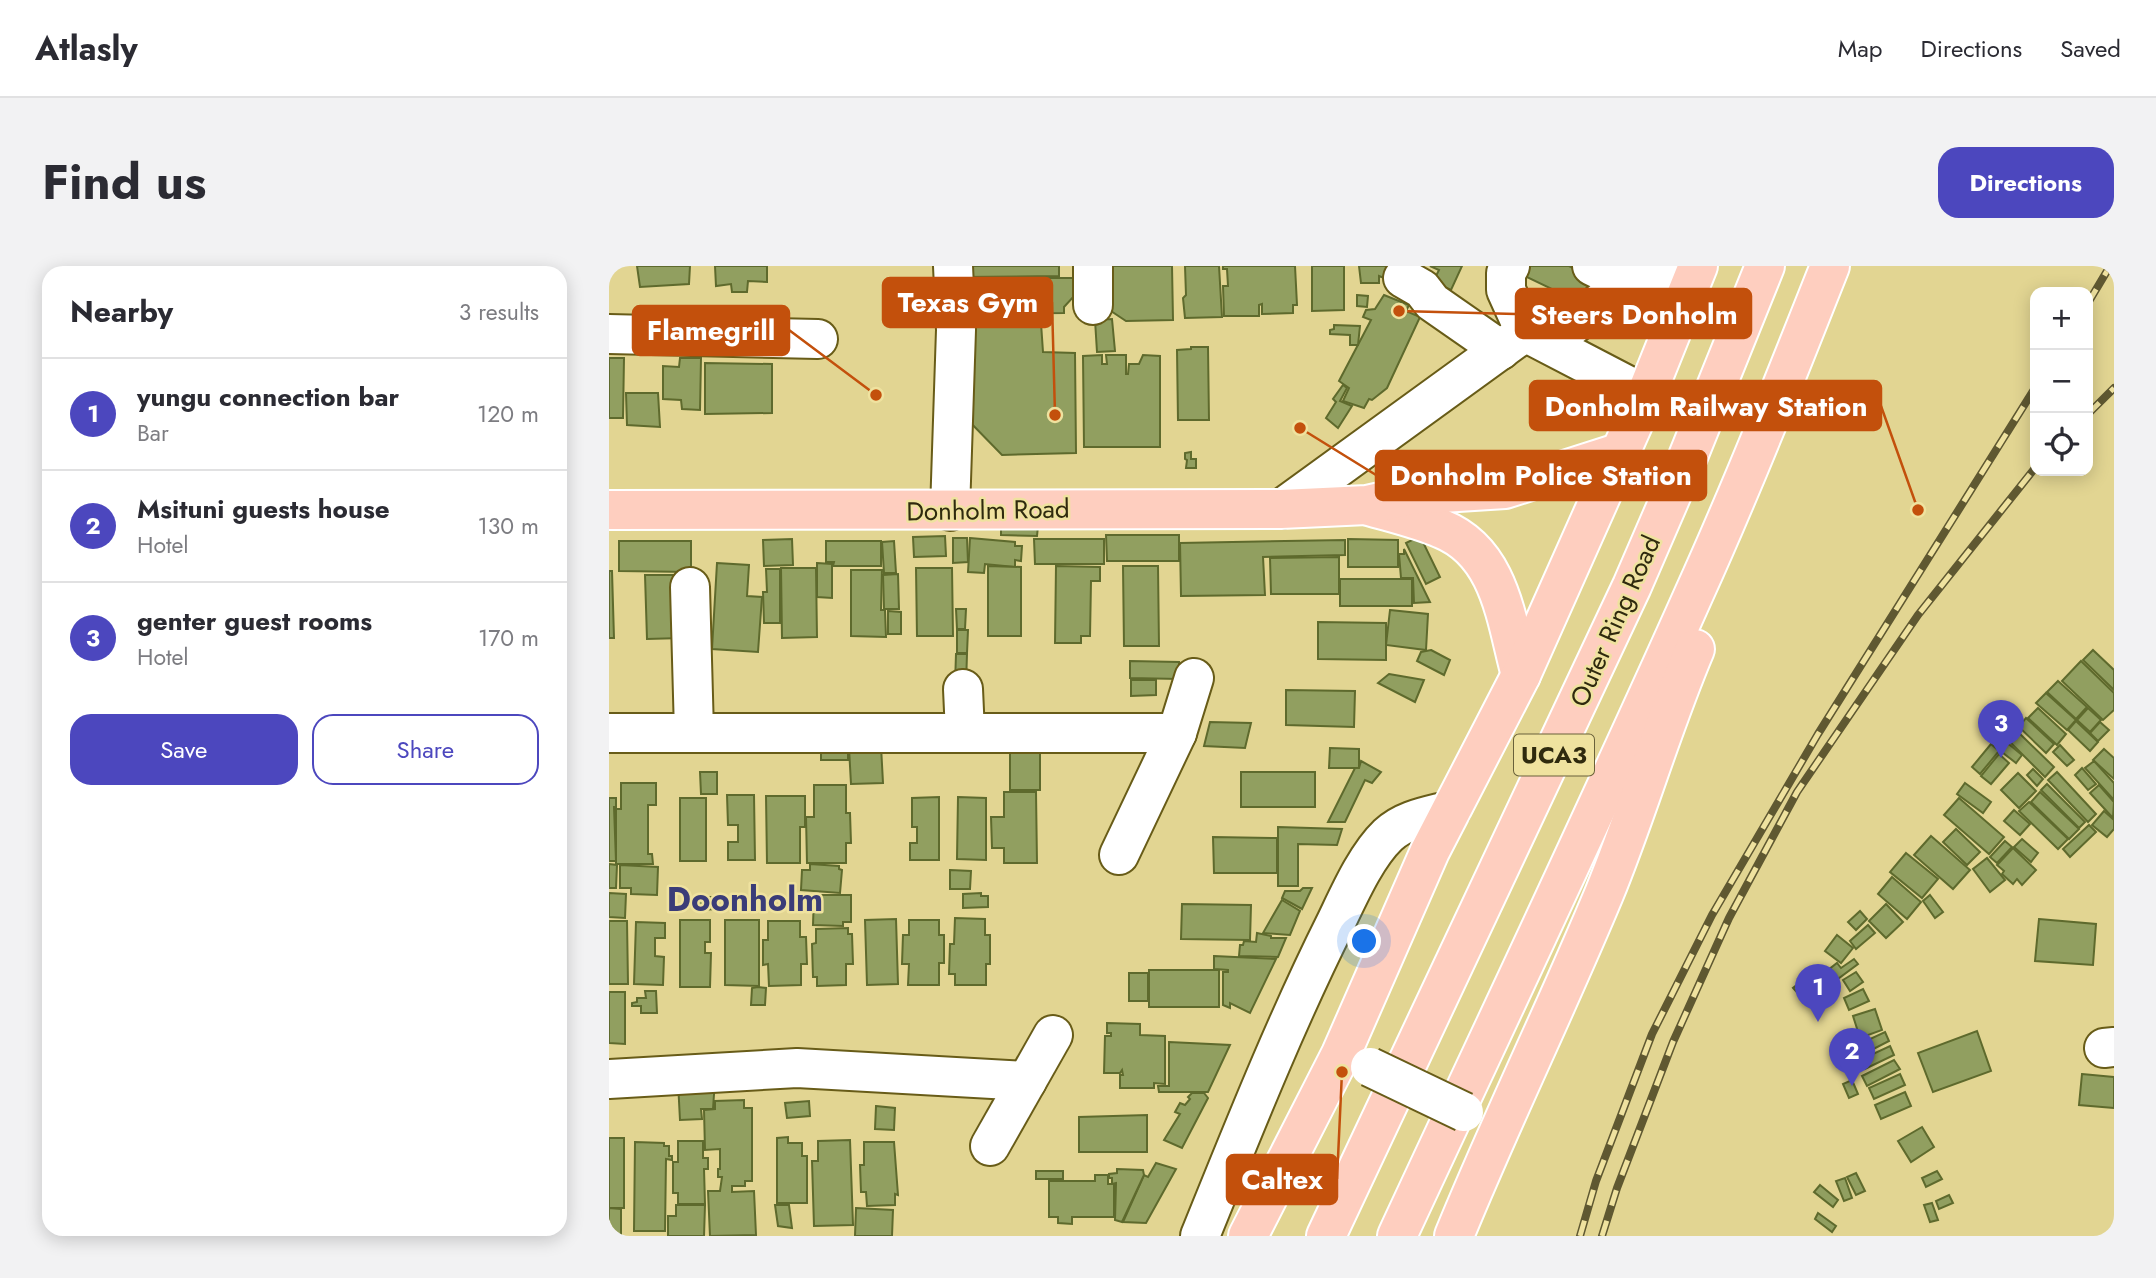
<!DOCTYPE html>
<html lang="en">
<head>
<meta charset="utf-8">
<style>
	:root { --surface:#fff; --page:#f2f2f3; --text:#2b2b33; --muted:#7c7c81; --line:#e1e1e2; --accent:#4c47be }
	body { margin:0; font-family:Jost,sans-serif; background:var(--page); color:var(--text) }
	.controls { position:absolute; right:21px; top:21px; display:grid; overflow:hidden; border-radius:14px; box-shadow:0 4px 18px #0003 }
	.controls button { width:63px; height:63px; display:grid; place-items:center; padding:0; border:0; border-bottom:2px solid var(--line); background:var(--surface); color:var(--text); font:35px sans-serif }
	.you { position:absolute; left:756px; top:676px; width:24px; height:24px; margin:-18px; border:5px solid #fff; border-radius:50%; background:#1a73e8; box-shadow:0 0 0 10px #1a73e833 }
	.badge { display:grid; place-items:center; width:46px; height:46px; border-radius:50%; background:var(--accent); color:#fff; font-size:23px; font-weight:700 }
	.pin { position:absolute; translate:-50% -58px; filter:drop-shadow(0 2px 4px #0008) }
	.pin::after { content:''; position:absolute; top:37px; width:24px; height:21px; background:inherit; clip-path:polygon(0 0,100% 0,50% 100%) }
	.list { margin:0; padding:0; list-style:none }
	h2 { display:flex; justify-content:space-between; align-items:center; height:91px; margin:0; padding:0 28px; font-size:30px }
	h2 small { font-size:23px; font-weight:400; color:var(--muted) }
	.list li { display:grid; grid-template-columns:46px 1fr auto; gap:21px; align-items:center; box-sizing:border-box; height:112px; padding:0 28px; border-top:2px solid var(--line) }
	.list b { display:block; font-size:26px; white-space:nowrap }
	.list p { margin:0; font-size:23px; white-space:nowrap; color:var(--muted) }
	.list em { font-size:23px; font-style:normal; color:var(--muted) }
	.actions { display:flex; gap:14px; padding:21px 28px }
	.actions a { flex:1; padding:16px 0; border:2px solid var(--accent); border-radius:21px; text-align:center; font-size:24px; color:var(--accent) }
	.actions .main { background:var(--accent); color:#fff }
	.icon { flex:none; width:38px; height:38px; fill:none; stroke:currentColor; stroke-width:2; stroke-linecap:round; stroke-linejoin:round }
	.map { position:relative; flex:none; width:1505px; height:970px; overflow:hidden; border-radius:21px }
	header { display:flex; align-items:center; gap:42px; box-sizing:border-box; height:98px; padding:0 35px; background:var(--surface); border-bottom:2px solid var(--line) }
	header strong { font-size:33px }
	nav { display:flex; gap:38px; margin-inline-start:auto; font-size:24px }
	.intro { display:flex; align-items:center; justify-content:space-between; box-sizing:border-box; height:168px; padding:0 42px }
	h1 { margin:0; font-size:49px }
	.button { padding:18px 32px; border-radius:21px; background:var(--accent); color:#fff; font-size:24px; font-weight:700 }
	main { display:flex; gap:42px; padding:0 42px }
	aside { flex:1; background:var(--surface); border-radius:21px; box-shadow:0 4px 18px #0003 }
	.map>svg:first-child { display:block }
	.building { fill:#919f60; stroke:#5e6a2d; stroke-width:2 }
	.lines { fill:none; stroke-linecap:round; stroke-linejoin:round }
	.minor-casing { stroke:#685c18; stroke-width:42 }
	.major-casing { stroke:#fff; stroke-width:42 }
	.minor { stroke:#fff; stroke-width:38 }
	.major { stroke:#fecebf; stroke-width:38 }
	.rail-casing { stroke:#5f5831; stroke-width:8 }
	.rail { stroke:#efe29f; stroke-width:5; stroke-dasharray:16; stroke-linecap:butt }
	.minor-bridge-casing { stroke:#685c18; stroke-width:42; stroke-linecap:butt }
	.minor-bridge { stroke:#fff; stroke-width:38 }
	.labels { text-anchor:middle; stroke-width:5; stroke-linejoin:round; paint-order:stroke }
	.shield { fill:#efe29f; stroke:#69613a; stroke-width:2 }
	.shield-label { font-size:24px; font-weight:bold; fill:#2f2a0e }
	.street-label { font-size:26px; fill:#2f2a0e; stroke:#efe29f }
	.district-label { font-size:33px; font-weight:bold; fill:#3a3c78; stroke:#efe29f }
	.leader { fill:none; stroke:#c3500c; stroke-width:2.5 }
	.callout-dot { fill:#c3500c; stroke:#efe29f; stroke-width:2.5 }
	.callout { fill:#c3500c; stroke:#c3500c; stroke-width:2.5 }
	.callout-label { font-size:28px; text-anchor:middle; font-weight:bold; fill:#fff }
</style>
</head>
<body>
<header>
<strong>Atlasly</strong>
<nav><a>Map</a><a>Directions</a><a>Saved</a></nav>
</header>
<div class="intro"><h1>Find us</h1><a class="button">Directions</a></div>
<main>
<aside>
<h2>Nearby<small>3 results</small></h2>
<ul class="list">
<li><span class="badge">1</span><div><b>yungu connection bar</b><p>Bar</p></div><em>120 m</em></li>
<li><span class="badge">2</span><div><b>Msituni guests house</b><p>Hotel</p></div><em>130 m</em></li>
<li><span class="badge">3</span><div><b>genter guest rooms</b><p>Hotel</p></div><em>170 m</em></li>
</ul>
<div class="actions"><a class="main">Save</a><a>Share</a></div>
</aside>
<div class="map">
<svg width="1505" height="970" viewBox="0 0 1505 970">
	<rect width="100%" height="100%" fill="#e2d592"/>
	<g class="building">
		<path d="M28 0H81L80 18 31 21Z"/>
		<path d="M106 0H158V16L139 15 138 26H123L122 18 107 20Z"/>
		<path d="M352 0H450V10L352 11Z"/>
		<path d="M491 0H563L564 54 517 55 487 35Z"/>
		<path d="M576 0H610L613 51 576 52 574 32 577 29Z"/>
		<path d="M614 0H686L688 39H684V47L653 48V38L650 39V50H615L614 20H619L618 3H614Z"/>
		<path d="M703 0H735V44L703 45Z"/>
		<path d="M750 0H791L783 15 770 10V17H752Z"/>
		<path d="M821 0H853L842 24 824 16 830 4Z"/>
		<path d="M902 0H960L988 13 976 39 901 3Z"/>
		<path d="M372 12H466L467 28 455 41V47L370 48Z"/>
		<path d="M748 29 759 30 758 41 748 40Z"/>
		<path d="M775 29 800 39 797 45 811 51 778 122 763 134 760 133 755 142 734 135 740 122 730 115 762 54 754 51 757 44 766 43Z"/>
		<path d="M503 53 506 85 488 86 486 54Z"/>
		<path d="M432 57 434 86 466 87 467 187 393 189 355 150V59Z"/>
		<path d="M725 59 751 60 749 79H741V69L721 68V64L725 63Z"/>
		<path d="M582 81H599L600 154H569L568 84 582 83Z"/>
		<path d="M493 89V98H498L497 89H517V108H519L520 98H530L534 89 551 90V181H475L474 90Z"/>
		<path d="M0 92H15L14 152H0Z"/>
		<path d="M71 92H92L91 144 73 143 72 134 54 133V100L70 101Z"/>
		<path d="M96 97 163 98V147L96 148Z"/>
		<path d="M734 119 738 122 731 135 743 140 729 162 717 152 727 136 724 133Z"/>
		<path d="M17 127H49L51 161 18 159Z"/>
		<path d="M582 186V193H587V202H577L578 194 576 193V187Z"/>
		<path d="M392 259 429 260 428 270 392 269Z"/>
		<path d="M497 269H570V295H498Z"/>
		<path d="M336 270 337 290 305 291 304 271Z"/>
		<path d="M811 270 831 311 817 318 797 277Z"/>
		<path d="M344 272H358L359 296 344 297Z"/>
		<path d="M361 272 406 276V280H413L412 295 406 294V301L376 298 375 307 359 306Z"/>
		<path d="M183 273 184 299 155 300 154 274Z"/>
		<path d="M425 273H495V298H426Z"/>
		<path d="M739 273 789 274V301H739Z"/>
		<path d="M736 274V289L654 291 656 329 572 330 571 277Z"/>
		<path d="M10 275H82V306L10 305Z"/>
		<path d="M217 275H272V300H224L225 296H217Z"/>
		<path d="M285 275 287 307H275L273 276Z"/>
		<path d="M795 283 821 336 805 337 804 312H792L790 288H795Z"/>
		<path d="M730 291V328H662L661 292Z"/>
		<path d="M108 297 140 299 138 330 153 331 149 386 103 383Z"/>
		<path d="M208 297 223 298V332L208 331Z"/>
		<path d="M379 300 412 301V370H379Z"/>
		<path d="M447 300 491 301V315H482L481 370H472V377H446Z"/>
		<path d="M514 300H549L550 380H515Z"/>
		<path d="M172 302H207L208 371 173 372Z"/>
		<path d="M307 302H343L344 370H308Z"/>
		<path d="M157 303H171V357H155L154 326H158Z"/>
		<path d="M242 304H273L272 344H276L277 371 242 370Z"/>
		<path d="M0 305H3L5 372H0Z"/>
		<path d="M289 308 290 343H275L274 309Z"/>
		<path d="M36 309H71L73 372 38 373Z"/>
		<rect x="731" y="313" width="72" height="27"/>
		<path d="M347 343H357L356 363H348Z"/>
		<path d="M781 344 819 348 817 384 777 379Z"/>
		<path d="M279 345 292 346V368H279Z"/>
		<path d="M709 356 777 357V394L709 393Z"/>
		<path d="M348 364H359L358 387H348Z"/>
		<path d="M822 384 841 394 835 409 808 395 812 386Z"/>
		<path d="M1484 384 1505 404V424L1474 394Z"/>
		<path d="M347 388H358L357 419 346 418Z"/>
		<path d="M521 395 570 396V413L521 412Z"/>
		<path d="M1472 395 1505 427V444L1494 454 1453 415Z"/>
		<path d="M780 408 815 414 806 436 769 417Z"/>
		<path d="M522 414H547V429L522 430Z"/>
		<path d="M1449 415 1478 441 1467 453 1438 426Z"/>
		<path d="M677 424 746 425 745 461 677 459Z"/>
		<path d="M1437 427 1467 454 1458 464 1427 437Z"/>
		<path d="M1429 442 1457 468 1448 479 1419 452Z"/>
		<path d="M1479 442 1492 454 1481 466 1468 454Z"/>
		<path d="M1417 452 1445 478 1437 487 1410 461Z"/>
		<path d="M1467 455 1489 476 1481 485 1459 464Z"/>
		<path d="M601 456 642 457 636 482 595 480Z"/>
		<path d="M1491 456 1500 464 1489 475 1481 467Z"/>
		<path d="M1409 466 1445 501 1436 511 1400 475Z"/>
		<rect x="401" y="470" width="30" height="54"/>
		<path d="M212 473 239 480V494H212Z"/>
		<path d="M1396 475 1413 489 1407 497 1389 483Z"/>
		<path d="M1382 478 1390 485 1371 508 1363 501Z"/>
		<path d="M1451 479 1465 494 1458 500 1444 486Z"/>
		<path d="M272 480 274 517 242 518 240 482Z"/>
		<path d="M721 482 750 483V502H720Z"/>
		<path d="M1495 483 1505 492V513L1484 494Z"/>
		<path d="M1390 488 1400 497 1382 518 1372 510Z"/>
		<path d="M752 495 772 506 763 517 756 514 736 556H719L746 502H750Z"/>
		<path d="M1485 495 1505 517V534L1476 502Z"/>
		<path d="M1473 502 1487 518 1479 524 1466 509Z"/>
		<path d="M1424 503 1434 513 1428 520 1418 509Z"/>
		<path d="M91 506H108V528H92Z"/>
		<rect x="632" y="506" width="74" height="35"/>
		<path d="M1448 506 1487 548 1479 556 1439 514Z"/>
		<path d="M1409 507 1427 525 1410 542 1392 524Z"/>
		<path d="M12 517H47V539H39V588H43L44 598H7V543H12Z"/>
		<path d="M1356 517 1382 536 1374 547 1348 528Z"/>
		<path d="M1438 518 1476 556 1470 562 1432 524Z"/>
		<path d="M205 519H237V547H241L242 577H237V597H198L197 551H205Z"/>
		<path d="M1490 519 1505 536 1504 552 1481 527Z"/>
		<path d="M395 526H427L428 597H395V582H383L382 551H395Z"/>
		<path d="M1431 526 1470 563 1460 573 1422 536Z"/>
		<path d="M118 529H145L146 594H119V576H129V559H119Z"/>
		<path d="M157 530H196V561H191V597H158Z"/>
		<path d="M330 531V594H301V577H308V561H303V532Z"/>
		<path d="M349 531 377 532V594L348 593Z"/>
		<path d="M0 532H7V541H5L7 595H0Z"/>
		<rect x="71" y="532" width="26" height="63"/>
		<path d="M1350 532 1395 571 1380 588 1335 549Z"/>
		<path d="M1420 536 1459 573 1449 583 1410 545Z"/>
		<path d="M1405 544 1421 558 1411 569 1395 555Z"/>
		<path d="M1495 545 1505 554V563L1498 571 1483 559Z"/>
		<path d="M1480 559 1487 566 1461 591 1454 583Z"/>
		<path d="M669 561 733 563 728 579 689 578V620H669Z"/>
		<path d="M1347 563 1371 586 1358 599 1334 576Z"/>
		<path d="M1322 570 1361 604 1344 623 1305 589Z"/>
		<path d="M604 571 668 572V607H605Z"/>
		<path d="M1413 573 1429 587 1422 596 1405 581Z"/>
		<path d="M1396 575 1403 581 1388 597 1381 591Z"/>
		<path d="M1404 582 1427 604 1413 619 1408 613 1404 618 1393 608 1395 605 1388 599Z"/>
		<path d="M1297 587 1329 613 1313 632 1281 606Z"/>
		<path d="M1378 592 1396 614 1381 626 1364 603Z"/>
		<path d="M0 598 8 599 7 622H0Z"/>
		<path d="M201 598 230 600V603L233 604 231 627 192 624 193 604H201Z"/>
		<path d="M11 599 49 601 48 629 22 628V622H11Z"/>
		<path d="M341 604 362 605 361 623H341Z"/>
		<path d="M1283 611 1312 636 1298 653 1269 628Z"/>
		<path d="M694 622H703L693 643 673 632 676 625H691Z"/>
		<path d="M0 627 17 628 16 652 0 651Z"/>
		<path d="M372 627V630H379V641L354 642V628Z"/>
		<path d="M205 629H242V656H234V660L204 659Z"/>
		<path d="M1321 629 1334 646 1326 652 1314 635Z"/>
		<path d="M89 631H109V643L89 644Z"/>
		<path d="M673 634 691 645 681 669 654 667Z"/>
		<path d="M573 638 642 639 641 674 572 673Z"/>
		<path d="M1277 638 1294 656 1277 672 1260 655Z"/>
		<path d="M1251 645 1258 653 1247 664 1239 656Z"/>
		<path d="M346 652 376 653V669H381V698H377V719H346V708H340L341 678H345Z"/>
		<path d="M287 653 289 718 258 719 256 654Z"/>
		<path d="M1430 653 1487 658 1484 699 1426 695Z"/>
		<path d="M71 654H101V676H96V687H102L101 721H71Z"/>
		<path d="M116 654H150V720L116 719Z"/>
		<path d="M300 654H330V669H335V697H330V719H299L300 698H293L294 669H300Z"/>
		<path d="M0 655H18L19 718H0Z"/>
		<path d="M159 655H191V671H197L198 698H192V719L160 720 159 698 154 699V674H159Z"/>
		<path d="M27 656 56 657V672H46V690L55 691 54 719 25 718Z"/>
		<path d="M1259 659 1266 667 1247 683 1241 675Z"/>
		<path d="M239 662V668H243L244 698H237V719L208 720V711H204L203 678 207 677V663Z"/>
		<path d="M648 667 662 670V672H677L669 691 630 690 631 679H634L635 675 647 676Z"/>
		<path d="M1228 669 1244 682 1232 697 1216 685Z"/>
		<path d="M605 690 667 693 641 747 621 737V742L614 739V706H619V704L605 703Z"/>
		<path d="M1245 693 1249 698 1222 718 1214 708 1228 697 1232 702Z"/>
		<rect x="540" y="704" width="70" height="37"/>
		<path d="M1207 704 1215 715 1193 732 1184 722Z"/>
		<path d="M1247 706 1254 716 1241 725 1234 714Z"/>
		<rect x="520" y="707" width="19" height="28"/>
		<path d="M149 721 157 722 156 739H142L143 722Z"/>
		<path d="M1254 723 1260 735 1240 744 1235 732Z"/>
		<path d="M36 725H47L48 747H32V740H23V737L28 736V732H37Z"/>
		<path d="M0 726H16V778L0 777Z"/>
		<path d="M1266 743 1273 764 1251 772 1244 750Z"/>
		<path d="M498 757 531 758V769L556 770V818L545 817V822H511V809H514L513 804 511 807H495L496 770H502V767H498Z"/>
		<path d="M1368 765 1382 805 1324 826 1309 787Z"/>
		<path d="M1276 766 1280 775 1251 790 1246 780Z"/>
		<path d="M560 776 621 779 599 826H550L549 820H560Z"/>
		<path d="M1281 780 1285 789 1256 803 1251 794Z"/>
		<path d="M1285 794 1291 803 1258 820 1253 810Z"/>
		<path d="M1291 808 1296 819 1265 833 1260 822Z"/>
		<path d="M1473 808 1505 811V842L1470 839Z"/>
		<path d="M106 814 104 843H92L93 853 71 854 69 816Z"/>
		<path d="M1243 814 1249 828 1240 832 1234 818Z"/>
		<path d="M1296 826 1302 840 1272 853 1266 839Z"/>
		<path d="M583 827H595L599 832 573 882 555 874 571 848 566 846 571 837 576 839 581 833 579 831Z"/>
		<path d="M135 834V842H143V915H136V920H123V926L145 925 147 969 101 970 99 925H111L113 911H109V903H111V883L96 884 95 844 106 843V835Z"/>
		<path d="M200 835 201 850 178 852 176 837Z"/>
		<path d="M267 840 286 842 285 864 266 863Z"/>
		<path d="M538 849V886H470V851Z"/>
		<path d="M1313 861 1325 881 1302 896 1289 875Z"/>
		<path d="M179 871V877H193V890H198V937H168V872Z"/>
		<rect x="0" y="872" width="15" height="70"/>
		<path d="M241 874 244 959 205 960 203 895H209V875Z"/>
		<path d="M69 875H94V892H99V903H95L96 938H69V927H64V896H69Z"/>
		<path d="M26 876 55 877V880H60V890H63V894L57 893 56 965H25Z"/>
		<path d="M255 876H285L289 929 286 928V939L258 940 257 926H252L251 899H255Z"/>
		<path d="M547 897 567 903 537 957 514 956 535 909 539 911Z"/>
		<path d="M508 903 534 904 535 909 513 956 506 954 507 917 503 918V912H500V908L508 907Z"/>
		<rect x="427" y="905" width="27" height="8"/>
		<path d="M1328 905 1333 913 1317 921 1313 912Z"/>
		<path d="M1247 907 1256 925 1247 929 1238 911Z"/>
		<path d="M486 909H499V918H505V951H463V958L449 957V951H440V915H486Z"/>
		<path d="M1236 912 1243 932 1235 935 1227 915Z"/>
		<path d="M1211 919 1229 934 1224 941 1205 926Z"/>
		<path d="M1340 929 1344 937 1330 943 1327 935Z"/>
		<path d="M1323 937 1329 954 1321 956 1315 939Z"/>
		<path d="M67 939H96L95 970H59V950H67Z"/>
		<path d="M166 939H180L183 962 169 960Z"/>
		<path d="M0 942 12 943V968H0Z"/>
		<path d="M247 942 284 944 283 970H246Z"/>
		<path d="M1209 947 1227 960 1223 966 1206 953Z"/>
	</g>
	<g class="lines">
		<defs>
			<g id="minor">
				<path d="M901 0 897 7V24L916 66 1037 129"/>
				<path d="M983 0 1016 16"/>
				<path d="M794 12 813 23 823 36 892 84"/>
				<path d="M484 39V0"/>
				<path d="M0 68 209 73"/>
				<path d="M672 243 916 66 963 60 1016 16 1032 10 1081 20"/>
				<path d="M341 245 347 64 344 0"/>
				<path d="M81 321 85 466"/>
				<path d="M354 423 356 467"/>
				<path d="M0 467H568"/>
				<path d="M510 589 568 467 585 412"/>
				<path d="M1495 782 1505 781"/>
				<path d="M0 813 188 802 418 815"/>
				<path d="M381 880 444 769"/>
				<path d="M591 970C634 864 676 758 727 656 740 629 757 590 779 569 796 553 820 550 842 544"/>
			</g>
			<g id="major">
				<path d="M760 240C784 247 810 253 833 263 892 287 897 355 912 409"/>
				<path d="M0 244 672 243 758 239 802 229 896 223 1012 186"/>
				<path d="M639 970 732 788 821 585 912 409 1037 129 1089 0"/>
				<path d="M717 970 1023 320 1078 193 1156 0"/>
				<path d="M788 970C887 757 988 545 1084 330 1133 222 1177 111 1221 0"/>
				<path d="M845 970C892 855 947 743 995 628 1028 548 1052 463 1086 383"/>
			</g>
		</defs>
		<use href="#minor" class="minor-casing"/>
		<use href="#major" class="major-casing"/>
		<use href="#minor" class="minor"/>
		<use href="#major" class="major"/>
		<defs>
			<g id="rail">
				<path d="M1479 37 1501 0"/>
				<path d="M1479 148 1505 122"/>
				<path d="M971 970 987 915 1043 768 1103 649 1209 468 1426 122"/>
				<path d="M993 970 1008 922 1064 776 1120 652 1188 526 1309 349 1426 202"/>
			</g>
		</defs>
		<use href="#rail" class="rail-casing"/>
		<use href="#rail" class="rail"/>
		<defs>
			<path id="minor-bridge" d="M761 801 855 846"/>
		</defs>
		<use href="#minor-bridge" class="minor-bridge-casing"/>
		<use href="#minor-bridge" class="minor-bridge"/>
	</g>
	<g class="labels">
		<rect class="shield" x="905" y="468.5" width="80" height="41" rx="5"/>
		<g class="shield-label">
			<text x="945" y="497">UCA3</text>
		</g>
		<g class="street-label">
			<text transform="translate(379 244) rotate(-1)" y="9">Donholm Road</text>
			<text transform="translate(1006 355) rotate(-66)" y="9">Outer Ring Road</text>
		</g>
		<g class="district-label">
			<text x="136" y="645">Doonholm</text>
		</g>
	</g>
	<path class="leader" d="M446 149L443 36M790 45L907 48M267 129L180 64M1309 244L1272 140M691 162L767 209M733 806L728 913"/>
	<g class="callout-dot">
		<circle cx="446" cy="149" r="7"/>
		<circle cx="790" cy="45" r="7"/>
		<circle cx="267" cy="129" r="7"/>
		<circle cx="1309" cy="244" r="7"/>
		<circle cx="691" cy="162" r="7"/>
		<circle cx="733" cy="806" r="7"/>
	</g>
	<g class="callout">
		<rect x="274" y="12" width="169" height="49" rx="7"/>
		<rect x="907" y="23" width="235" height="49" rx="7"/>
		<rect x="24" y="40" width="156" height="49" rx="7"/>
		<rect x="921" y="115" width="351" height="49" rx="7"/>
		<rect x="767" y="185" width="330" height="49" rx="7"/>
		<rect x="618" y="889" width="110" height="49" rx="7"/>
	</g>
	<g class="callout-label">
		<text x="359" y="46">Texas Gym</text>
		<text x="1025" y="58">Steers Donholm</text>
		<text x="102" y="74">Flamegrill</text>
		<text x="1097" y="150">Donholm Railway Station</text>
		<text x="932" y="219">Donholm Police Station</text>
		<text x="673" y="923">Caltex</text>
	</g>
</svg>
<div class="controls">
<button>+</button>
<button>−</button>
<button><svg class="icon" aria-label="locate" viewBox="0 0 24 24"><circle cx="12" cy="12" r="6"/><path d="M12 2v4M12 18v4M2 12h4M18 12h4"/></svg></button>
</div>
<div class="you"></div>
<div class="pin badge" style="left:1209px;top:756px">1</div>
<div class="pin badge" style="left:1243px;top:820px">2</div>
<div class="pin badge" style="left:1392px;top:492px">3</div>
</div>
</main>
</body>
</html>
